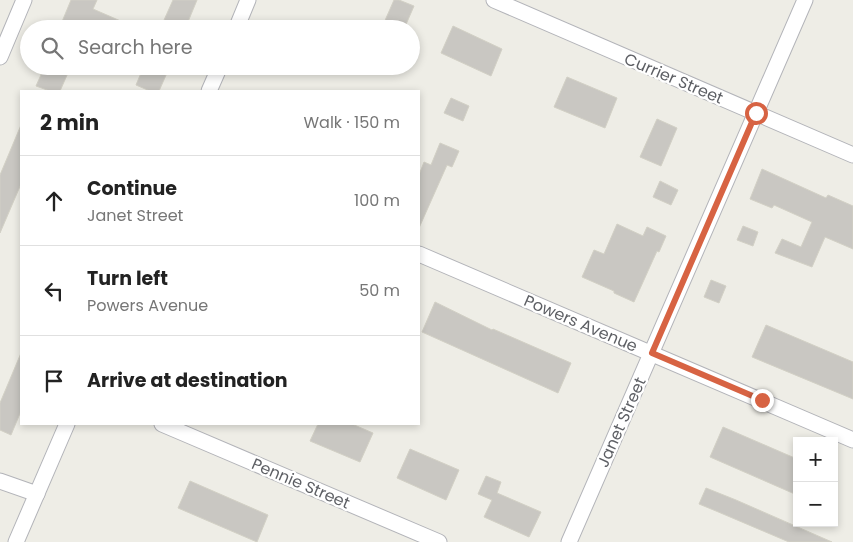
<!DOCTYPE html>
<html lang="en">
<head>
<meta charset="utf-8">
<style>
	:root { --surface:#fff; --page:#f2f2f2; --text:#222; --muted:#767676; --line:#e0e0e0 }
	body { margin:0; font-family:Poppins,sans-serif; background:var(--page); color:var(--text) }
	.controls { position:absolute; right:15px; bottom:15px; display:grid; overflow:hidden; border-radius:0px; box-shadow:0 2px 8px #0003 }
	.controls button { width:45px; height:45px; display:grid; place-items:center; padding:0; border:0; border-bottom:1px solid var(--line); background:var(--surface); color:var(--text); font:25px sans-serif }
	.stop { position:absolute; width:15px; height:15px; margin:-11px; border:4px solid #d76343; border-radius:50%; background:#fff }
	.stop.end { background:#d76343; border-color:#fff; box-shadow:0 1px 5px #0008 }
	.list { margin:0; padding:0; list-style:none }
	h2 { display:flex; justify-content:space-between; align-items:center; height:65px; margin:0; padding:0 20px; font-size:21px }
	h2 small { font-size:16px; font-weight:400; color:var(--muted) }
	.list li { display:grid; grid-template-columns:32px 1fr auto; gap:15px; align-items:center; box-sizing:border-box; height:90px; padding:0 20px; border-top:1px solid var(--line) }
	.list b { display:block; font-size:19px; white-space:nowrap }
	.list p { margin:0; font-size:16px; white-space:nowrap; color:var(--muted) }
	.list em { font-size:16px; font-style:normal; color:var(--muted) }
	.icon { flex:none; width:28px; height:28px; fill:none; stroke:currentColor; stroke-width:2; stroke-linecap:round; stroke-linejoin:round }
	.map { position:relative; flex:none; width:853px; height:542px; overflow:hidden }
	.search { position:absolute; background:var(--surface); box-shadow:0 2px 8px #0003; left:20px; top:20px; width:400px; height:55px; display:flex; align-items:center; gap:12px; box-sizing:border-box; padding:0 18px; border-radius:28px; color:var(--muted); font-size:19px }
	.panel { position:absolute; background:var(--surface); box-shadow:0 2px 8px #0003; left:20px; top:90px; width:400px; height:335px; border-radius:0px }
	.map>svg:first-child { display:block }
	.building { fill:#c9c7c2; stroke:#d2d0c5 }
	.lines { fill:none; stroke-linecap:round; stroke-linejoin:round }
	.minor-casing { stroke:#b3b4b9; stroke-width:17 }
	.minor { stroke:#fff; stroke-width:15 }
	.route { stroke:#d76343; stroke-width:6 }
	.labels { text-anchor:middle; stroke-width:4.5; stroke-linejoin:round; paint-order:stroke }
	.street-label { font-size:16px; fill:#5d5f64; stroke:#fff }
</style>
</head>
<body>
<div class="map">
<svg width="853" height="542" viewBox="0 0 853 542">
	<rect width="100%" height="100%" fill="#eeede6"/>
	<g class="building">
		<path d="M71 0H97L93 9 139 29H59Z"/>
		<path d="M173 0H197L185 29H160Z"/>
		<path d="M394 0H399L414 6 404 29H393L383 25Z"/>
		<path d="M453 26 502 49 491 76 441 53Z"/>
		<path d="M45 66H71L60 91H50L36 86Z"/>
		<path d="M144 66H170L159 91H150L136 85Z"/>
		<path d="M567 77 617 98 605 128 554 107Z"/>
		<path d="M451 98 469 106 463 121 444 113Z"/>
		<path d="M657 119 677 128 661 166 640 157Z"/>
		<path d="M21 125V184L0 233V175Z"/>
		<path d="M440 143 459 151 452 167 447 165 419 228V175L424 162 431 165Z"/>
		<path d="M762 169 826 198 828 195 853 206V249L825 237 812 267 775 253 782 239 801 247 812 222 774 205 772 208 750 199Z"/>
		<path d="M660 181 678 190 671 205 653 197Z"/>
		<path d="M617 224 643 236 647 227 666 236 659 252 657 251 634 302 614 293V291L582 277 594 250 604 254Z"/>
		<path d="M743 226 758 232 753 246 737 240Z"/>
		<path d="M711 280 726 286 719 303 704 297Z"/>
		<path d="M435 302 492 330 493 329 571 363 558 393 422 332Z"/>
		<path d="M766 325 853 362V399L752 357Z"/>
		<path d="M21 353V411L11 435 0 430V403Z"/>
		<path d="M318 424H352L373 433 360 462 310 441Z"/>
		<path d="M723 427 797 459V495L710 457Z"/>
		<path d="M410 449 459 470 446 500 397 478Z"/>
		<path d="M486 476 501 482 497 493 541 512 529 537 484 517 492 500 478 494Z"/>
		<path d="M190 481 268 515 257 542 178 508Z"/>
		<path d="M706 488 736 500 832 542H789L716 511 699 504Z"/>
	</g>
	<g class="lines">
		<defs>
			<g id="minor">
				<path d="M494 0 853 155"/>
				<path d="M236 29 248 0"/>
				<path d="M0 57 24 0"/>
				<path d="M209 91 220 66"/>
				<path d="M419 254 853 440"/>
				<path d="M162 424 439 542"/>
				<path d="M0 481 37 494"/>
				<path d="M16 542 67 424"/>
				<path d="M569 542 805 0"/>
			</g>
		</defs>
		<use href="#minor" class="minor-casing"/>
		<use href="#minor" class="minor"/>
	</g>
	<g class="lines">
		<path class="route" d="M756 113 652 353 762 400"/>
	</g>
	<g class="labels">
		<g class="street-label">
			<text transform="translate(674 78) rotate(23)" y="6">Currier Street</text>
			<text transform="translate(581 323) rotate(23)" y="6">Powers Avenue</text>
			<text transform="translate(621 422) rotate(-66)" y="6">Janet Street</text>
			<text transform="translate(301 483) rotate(23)" y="6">Pennie Street</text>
		</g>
	</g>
</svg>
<div class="controls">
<button>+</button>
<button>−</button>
</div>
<div class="stop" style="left:756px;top:113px"></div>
<div class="stop end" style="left:762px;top:400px"></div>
<div class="search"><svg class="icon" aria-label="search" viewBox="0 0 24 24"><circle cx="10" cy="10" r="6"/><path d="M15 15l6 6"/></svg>Search here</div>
<section class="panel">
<h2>2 min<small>Walk · 150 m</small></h2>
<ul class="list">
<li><svg class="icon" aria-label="ahead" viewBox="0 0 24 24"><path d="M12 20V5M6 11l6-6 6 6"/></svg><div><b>Continue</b><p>Janet Street</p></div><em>100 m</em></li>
<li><svg class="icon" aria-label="left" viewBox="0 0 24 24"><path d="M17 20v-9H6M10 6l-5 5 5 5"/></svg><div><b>Turn left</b><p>Powers Avenue</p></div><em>50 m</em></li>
<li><svg class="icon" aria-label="arrive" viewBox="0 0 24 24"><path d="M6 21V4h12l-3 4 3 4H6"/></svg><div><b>Arrive at destination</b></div></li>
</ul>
</section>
</div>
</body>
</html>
